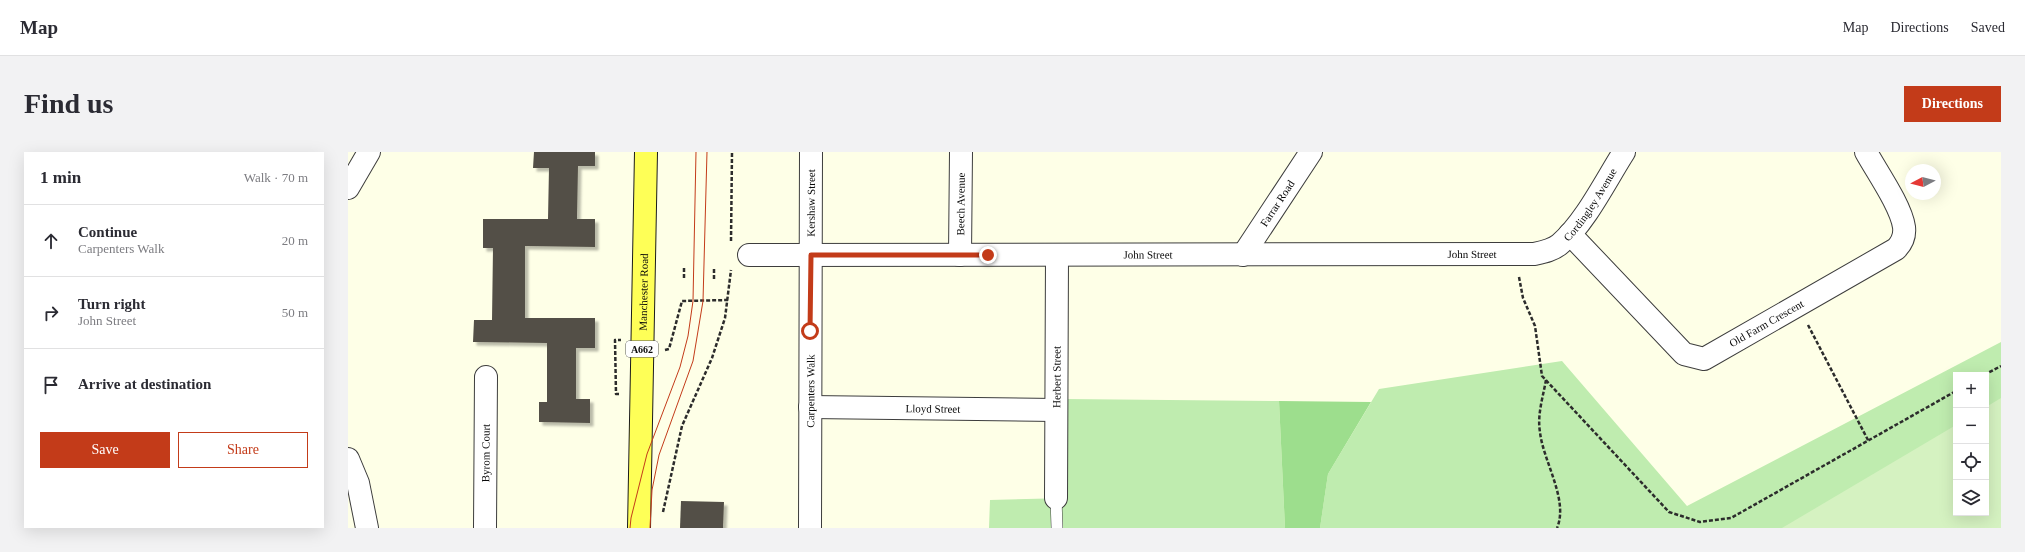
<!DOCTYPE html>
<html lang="en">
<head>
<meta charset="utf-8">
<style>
	:root { --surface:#fff; --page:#f2f2f3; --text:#2b2b33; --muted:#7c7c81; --line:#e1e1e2; --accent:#c33b19 }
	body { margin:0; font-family:Georgia,serif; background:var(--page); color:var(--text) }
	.controls { position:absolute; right:12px; bottom:12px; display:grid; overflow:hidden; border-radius:0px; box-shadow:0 4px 16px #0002 }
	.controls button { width:36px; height:36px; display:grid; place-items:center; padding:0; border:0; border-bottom:1px solid var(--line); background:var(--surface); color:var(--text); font:20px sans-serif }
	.compass { position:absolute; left:1557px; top:12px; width:36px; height:36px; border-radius:50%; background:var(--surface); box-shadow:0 4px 16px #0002; rotate:263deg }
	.stop { position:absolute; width:12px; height:12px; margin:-9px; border:3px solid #c33b19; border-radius:50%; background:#fff }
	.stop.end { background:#c33b19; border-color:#fff; box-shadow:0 1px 4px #0008 }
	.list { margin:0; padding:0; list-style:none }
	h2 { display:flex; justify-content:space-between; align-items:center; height:52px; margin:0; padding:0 16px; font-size:17px }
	h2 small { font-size:13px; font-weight:400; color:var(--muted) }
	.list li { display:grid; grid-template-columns:26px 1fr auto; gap:12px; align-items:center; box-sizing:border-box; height:72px; padding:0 16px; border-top:1px solid var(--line) }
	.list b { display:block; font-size:15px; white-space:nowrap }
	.list p { margin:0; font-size:13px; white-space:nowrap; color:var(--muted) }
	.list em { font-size:13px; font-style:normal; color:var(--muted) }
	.actions { display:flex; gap:8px; padding:12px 16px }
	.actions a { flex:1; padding:9px 0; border:1px solid var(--accent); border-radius:0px; text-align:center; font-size:14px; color:var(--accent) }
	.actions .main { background:var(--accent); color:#fff }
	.icon { flex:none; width:22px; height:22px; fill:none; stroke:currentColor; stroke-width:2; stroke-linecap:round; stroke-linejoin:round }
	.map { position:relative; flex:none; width:1653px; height:376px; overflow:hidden; border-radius:0px }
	header { display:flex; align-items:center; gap:24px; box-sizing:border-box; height:56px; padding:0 20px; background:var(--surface); border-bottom:1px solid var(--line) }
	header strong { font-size:19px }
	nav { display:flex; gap:22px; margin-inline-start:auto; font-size:14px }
	.intro { display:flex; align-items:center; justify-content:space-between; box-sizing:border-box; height:96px; padding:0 24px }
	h1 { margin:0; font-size:28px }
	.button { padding:10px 18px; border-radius:0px; background:var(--accent); color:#fff; font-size:14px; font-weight:700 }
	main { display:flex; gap:24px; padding:0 24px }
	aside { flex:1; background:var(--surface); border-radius:0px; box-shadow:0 4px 16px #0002 }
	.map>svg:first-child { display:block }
	.green { fill:#bfecaf; fill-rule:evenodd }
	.forest { fill:#9dde8d }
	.pitch { fill:#d5f2c1 }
	.building { fill:#534f46; filter:url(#shadow) }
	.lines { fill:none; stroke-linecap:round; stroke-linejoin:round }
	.service-casing { stroke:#3d3d3d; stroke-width:12 }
	.minor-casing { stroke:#3d3d3d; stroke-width:24 }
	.primary-casing { stroke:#1b1b1b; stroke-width:24 }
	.path { stroke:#2c2c2c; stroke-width:2.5; stroke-dasharray:4 2; stroke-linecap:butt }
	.service { stroke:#fff; stroke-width:11 }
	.minor { stroke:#fff; stroke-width:22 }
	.primary { stroke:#feff57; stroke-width:22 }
	.tram { stroke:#c33b19; stroke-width:1 }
	.route { stroke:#c33b19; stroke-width:5 }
	.labels { text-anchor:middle; stroke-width:4; stroke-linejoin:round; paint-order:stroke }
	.shield { fill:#fff; stroke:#545454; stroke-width:1 }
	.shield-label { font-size:10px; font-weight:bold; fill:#0a0a0a }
	.street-label { font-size:11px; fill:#0a0a0a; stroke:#fff }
</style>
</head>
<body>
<header>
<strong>Map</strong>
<nav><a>Map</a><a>Directions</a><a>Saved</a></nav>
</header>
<div class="intro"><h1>Find us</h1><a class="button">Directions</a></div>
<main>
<aside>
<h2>1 min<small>Walk · 70 m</small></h2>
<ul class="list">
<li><svg class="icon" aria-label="ahead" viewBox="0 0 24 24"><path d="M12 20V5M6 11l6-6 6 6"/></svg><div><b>Continue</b><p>Carpenters Walk</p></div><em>20 m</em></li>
<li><svg class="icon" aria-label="right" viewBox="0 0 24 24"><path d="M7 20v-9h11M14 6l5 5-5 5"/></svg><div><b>Turn right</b><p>John Street</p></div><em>50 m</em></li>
<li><svg class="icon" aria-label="arrive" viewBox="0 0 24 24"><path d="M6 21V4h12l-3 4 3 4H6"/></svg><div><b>Arrive at destination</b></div></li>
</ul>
<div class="actions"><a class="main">Save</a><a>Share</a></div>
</aside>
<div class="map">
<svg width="1653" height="376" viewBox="0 0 1653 376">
	<defs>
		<filter id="shadow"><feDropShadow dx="3.5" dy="3.5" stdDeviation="1" flood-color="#0004"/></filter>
	</defs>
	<rect width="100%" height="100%" fill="#feffe7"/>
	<g class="green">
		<path d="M1653 190V376H972L980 322 1031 237 1214 209 1339 354ZM1608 223H1638V361H1608Z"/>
		<path d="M718 247 931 249 937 376H641L642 348 719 346Z"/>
	</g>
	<path class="forest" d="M931 249 1023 250 980 322 972 376H937Z"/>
	<path class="pitch" d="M1653 246V376H1434L1608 273V361H1638V255Z"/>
	<g class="building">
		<path d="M186 0H247V14H230L229 67H247V95L177 94V166H247V196H228V247H242V271L191 270V250H199V191L125 190 126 168H144L145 96H135V67H200L201 16H185Z"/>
		<path d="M333 349 376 350 375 376H332Z"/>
	</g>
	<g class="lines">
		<defs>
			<path id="service" d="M708 346 709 376"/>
			<g id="minor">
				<path d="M0 36 21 0"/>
				<path id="s1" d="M1222 82 1336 202 1356 207 1548 97C1554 91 1557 83 1556 75 1553 54 1529 20 1518 0"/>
				<path id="s2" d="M401 103 1186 102C1195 100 1205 98 1212 92 1237 71 1258 28 1276 0"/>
				<path id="s3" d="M612 103 613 0"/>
				<path id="s4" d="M895 103 963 0"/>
				<path id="s5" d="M462 255 708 258"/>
				<path d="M0 307 10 331 19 376"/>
				<path id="s6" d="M708 346 709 104"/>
				<path id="s7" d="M137 376 138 225"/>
				<path id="s8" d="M462 376 463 0"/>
			</g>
			<g id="primary">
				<path id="s9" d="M291 376 298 0"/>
			</g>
		</defs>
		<use href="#service" class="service-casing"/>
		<use href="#minor" class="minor-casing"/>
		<use href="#primary" class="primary-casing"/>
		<g class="path">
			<path d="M383 89 384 0"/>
			<path d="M336 116V127"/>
			<path d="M1171 125 1175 146 1187 174 1194 224 1321 360 1352 370 1383 366 1608 239"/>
			<path d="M366 127V117"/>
			<path d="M1460 173 1521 290"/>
			<path d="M317 198 321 197 334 149 380 148"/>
			<path d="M1636 223 1653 214"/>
			<path d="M1198 228C1195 245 1189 263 1192 280 1195 309 1221 348 1209 376"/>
			<path d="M271 242H268L267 188H273"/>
			<path d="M315 360 334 274 364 206 377 166 383 118"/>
		</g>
		<use href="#service" class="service"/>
		<use href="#minor" class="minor"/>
		<use href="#primary" class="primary"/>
		<g class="tram">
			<path d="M282 376 283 366 299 302 332 215 340 184 345 149 348 0"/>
			<path d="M302 376 304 338 311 303 345 209 355 149 359 0"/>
		</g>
	</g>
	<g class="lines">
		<path class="route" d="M462 179 463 103H640"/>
	</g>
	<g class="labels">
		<rect class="shield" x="278" y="189" width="32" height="16" rx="3"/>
		<g class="shield-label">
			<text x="294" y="201">A662</text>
		</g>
		<g class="street-label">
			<text dy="4" stroke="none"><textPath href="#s8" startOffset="325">Kershaw Street</textPath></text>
			<text dy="4" stroke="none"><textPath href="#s3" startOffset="51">Beech Avenue</textPath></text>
			<text dy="4" stroke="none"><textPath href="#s4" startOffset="62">Farrar Road</textPath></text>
			<text dy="4" stroke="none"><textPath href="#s2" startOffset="863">Cordingley Avenue</textPath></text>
			<text dy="4" stroke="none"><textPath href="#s2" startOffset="723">John Street</textPath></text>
			<text dy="4" stroke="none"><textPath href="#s2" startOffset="399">John Street</textPath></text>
			<text dy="4" stroke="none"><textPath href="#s9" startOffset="236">Manchester Road</textPath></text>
			<text dy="4" stroke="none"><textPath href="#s1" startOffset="258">Old Farm Crescent</textPath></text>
			<text dy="4" stroke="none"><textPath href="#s6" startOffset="121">Herbert Street</textPath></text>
			<text dy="4" stroke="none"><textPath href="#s8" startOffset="137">Carpenters Walk</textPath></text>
			<text dy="4" stroke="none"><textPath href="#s5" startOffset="123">Lloyd Street</textPath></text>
			<text dy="4" stroke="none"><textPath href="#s7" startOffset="75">Byrom Court</textPath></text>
		</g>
	</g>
</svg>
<div class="controls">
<button>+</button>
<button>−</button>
<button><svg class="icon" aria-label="locate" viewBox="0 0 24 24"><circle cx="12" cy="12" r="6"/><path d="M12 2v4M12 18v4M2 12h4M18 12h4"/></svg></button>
<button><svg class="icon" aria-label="layers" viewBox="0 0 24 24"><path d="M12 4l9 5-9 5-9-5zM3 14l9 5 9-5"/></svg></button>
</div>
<svg class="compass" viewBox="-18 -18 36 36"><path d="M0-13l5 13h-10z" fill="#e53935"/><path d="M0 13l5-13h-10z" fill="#7c7c81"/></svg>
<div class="stop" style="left:462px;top:179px"></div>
<div class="stop end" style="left:640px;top:103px"></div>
</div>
</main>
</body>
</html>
